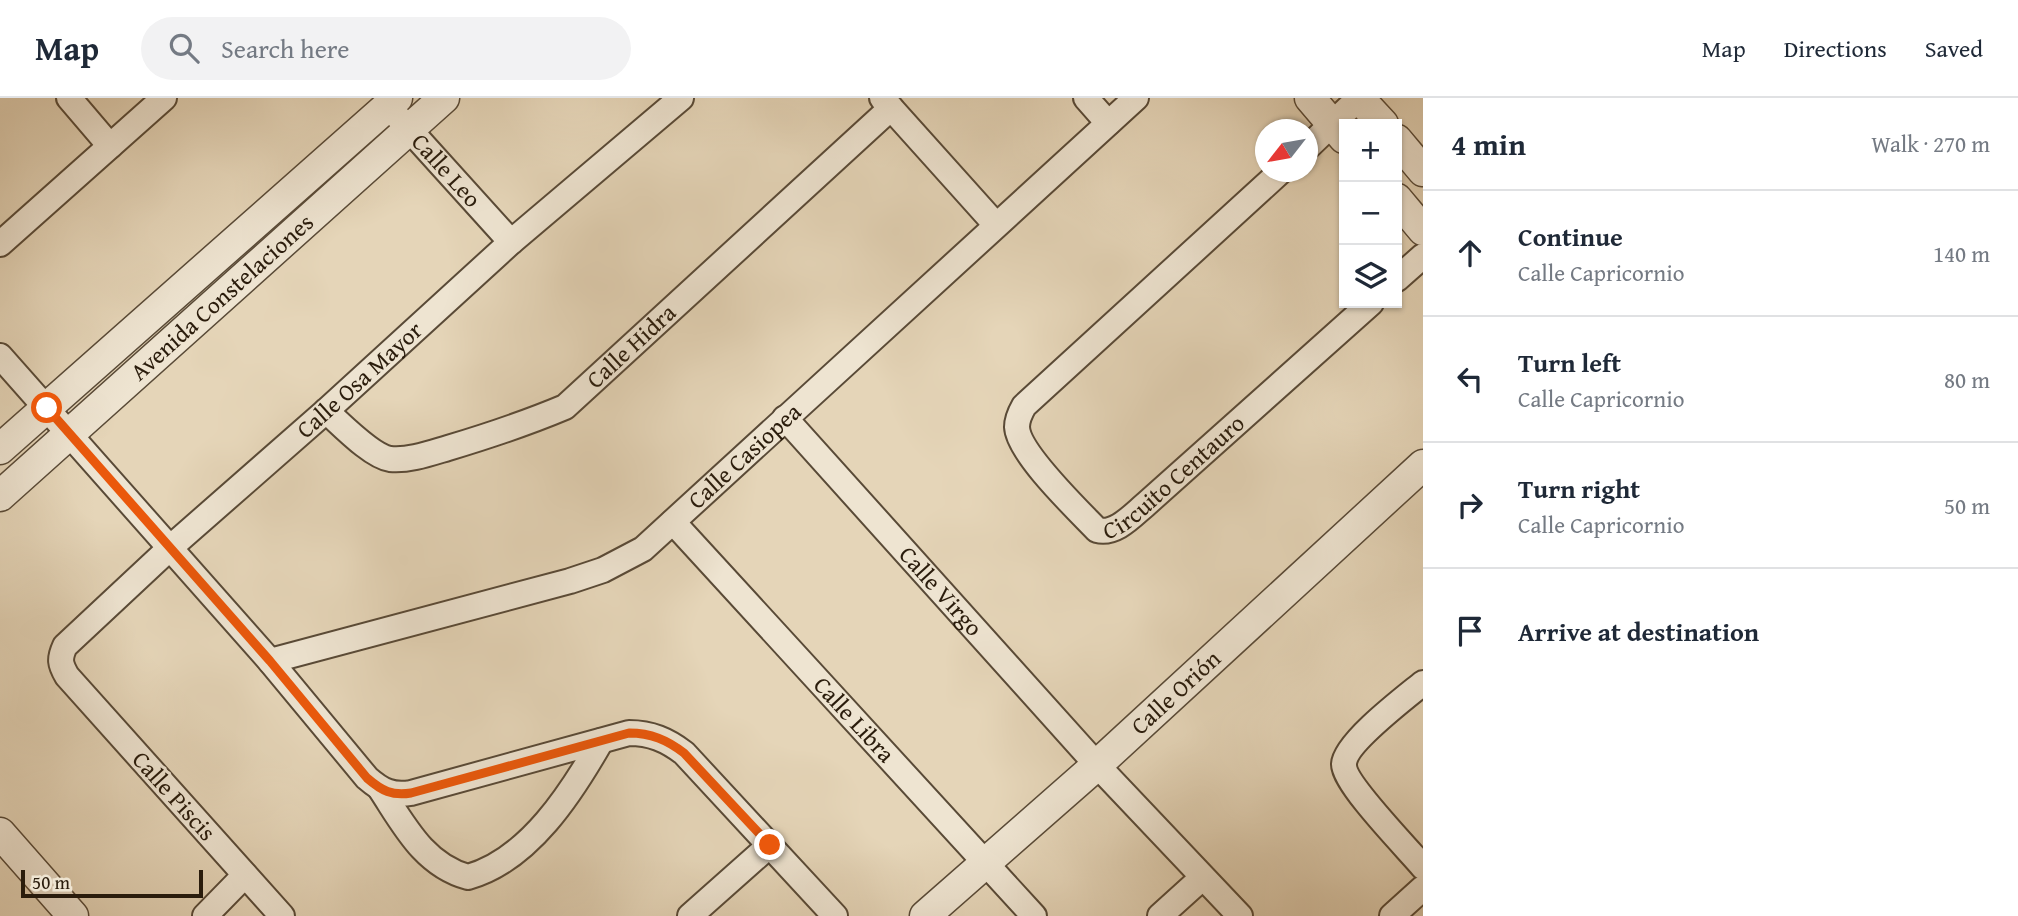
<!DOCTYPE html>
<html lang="en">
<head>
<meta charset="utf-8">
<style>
	:root { --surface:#fff; --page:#f2f2f3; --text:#1f2937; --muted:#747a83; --line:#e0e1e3 }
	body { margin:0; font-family:"Gentium Book Plus",serif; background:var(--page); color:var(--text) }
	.controls { position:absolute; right:21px; top:21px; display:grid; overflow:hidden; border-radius:0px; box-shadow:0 2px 5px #0004 }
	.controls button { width:63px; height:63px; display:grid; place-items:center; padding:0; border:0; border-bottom:2px solid var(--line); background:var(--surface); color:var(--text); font:35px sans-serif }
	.compass { position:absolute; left:1255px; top:21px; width:63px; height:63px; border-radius:50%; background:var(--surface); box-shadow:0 2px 5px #0004; rotate:239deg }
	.scale { position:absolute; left:21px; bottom:18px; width:182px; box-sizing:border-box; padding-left:7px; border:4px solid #2a1c0c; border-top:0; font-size:19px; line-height:24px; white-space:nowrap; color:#2a1c0c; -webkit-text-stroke:5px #eee4d1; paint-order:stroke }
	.stop { position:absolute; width:21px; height:21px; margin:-16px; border:5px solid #ea580c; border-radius:50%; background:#fff }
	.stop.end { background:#ea580c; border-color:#fff; box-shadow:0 2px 7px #0008 }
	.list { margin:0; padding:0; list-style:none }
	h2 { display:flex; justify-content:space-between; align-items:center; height:91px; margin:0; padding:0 28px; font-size:30px }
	h2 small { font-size:23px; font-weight:400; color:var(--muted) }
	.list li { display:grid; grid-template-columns:46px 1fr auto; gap:21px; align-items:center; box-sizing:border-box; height:126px; padding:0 28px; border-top:2px solid var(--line) }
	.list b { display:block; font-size:26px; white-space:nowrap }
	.list p { margin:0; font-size:23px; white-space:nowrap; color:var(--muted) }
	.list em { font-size:23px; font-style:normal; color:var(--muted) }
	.icon { flex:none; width:38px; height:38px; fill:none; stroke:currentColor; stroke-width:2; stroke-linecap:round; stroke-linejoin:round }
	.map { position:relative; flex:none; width:1423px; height:818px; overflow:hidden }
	header { display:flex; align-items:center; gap:42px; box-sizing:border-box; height:98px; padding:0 35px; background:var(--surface); border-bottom:2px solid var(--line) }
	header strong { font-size:33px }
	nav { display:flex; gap:38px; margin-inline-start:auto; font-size:24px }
	.search { width:490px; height:63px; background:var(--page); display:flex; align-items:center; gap:18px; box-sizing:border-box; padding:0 24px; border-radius:38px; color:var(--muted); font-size:26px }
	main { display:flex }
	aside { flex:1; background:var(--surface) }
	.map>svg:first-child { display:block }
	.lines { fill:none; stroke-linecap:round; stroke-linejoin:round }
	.minor-casing { stroke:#594a37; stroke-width:28 }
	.tertiary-casing { stroke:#594a37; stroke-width:33 }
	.minor { stroke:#eee4d1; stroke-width:24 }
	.tertiary { stroke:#eee4d1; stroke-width:30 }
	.route { stroke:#ea580c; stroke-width:9 }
	.labels { text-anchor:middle; stroke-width:6; stroke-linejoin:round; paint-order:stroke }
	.street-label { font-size:24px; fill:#2a1c0c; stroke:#eee4d1 }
</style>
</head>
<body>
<header>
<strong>Map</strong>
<div class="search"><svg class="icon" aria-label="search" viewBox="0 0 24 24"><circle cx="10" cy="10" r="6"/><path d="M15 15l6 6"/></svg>Search here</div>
<nav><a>Map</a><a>Directions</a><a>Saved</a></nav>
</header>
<main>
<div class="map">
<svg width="1423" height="818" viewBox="0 0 1423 818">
	<rect width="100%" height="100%" fill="#e5d5b8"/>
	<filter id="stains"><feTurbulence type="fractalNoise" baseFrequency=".00286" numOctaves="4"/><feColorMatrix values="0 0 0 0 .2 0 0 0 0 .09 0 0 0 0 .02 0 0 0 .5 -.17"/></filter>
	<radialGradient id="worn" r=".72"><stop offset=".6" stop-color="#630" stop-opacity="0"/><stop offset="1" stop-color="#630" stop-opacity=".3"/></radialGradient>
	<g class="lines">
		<defs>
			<g id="minor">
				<path d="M69 0 110 48"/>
				<path d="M882 0 996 127"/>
				<path d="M1086 0 1108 25"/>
				<path id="s1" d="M398 19 511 144"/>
				<path d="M1308 49 1359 0"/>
				<path id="s2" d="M1280 74 1024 308C1020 315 1017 321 1017 329 1018 355 1078 412 1097 432 1115 437 1132 418 1145 407L1371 205"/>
				<path d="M0 146 164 0"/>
				<path d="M1397 181 1423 158"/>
				<path d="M0 258 270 563 367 680C382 693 392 698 411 695L629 635C651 635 667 642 684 655L835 818"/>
				<path id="s3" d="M326 313C341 326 371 358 390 361 409 363 431 355 448 350 488 338 527 325 565 309L891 10"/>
				<path id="s4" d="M785 320 1097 667 1240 818"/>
				<path id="s5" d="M673 424 1034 818"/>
				<path id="s6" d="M270 563 570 483 603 472 643 451 1136 0"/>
				<path d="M1423 585C1406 599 1345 645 1344 666 1343 685 1408 751 1423 769"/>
				<path d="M381 692C404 727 424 767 468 779 529 762 572 694 601 643"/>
				<path d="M205 818 245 777"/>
				<path id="s7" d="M282 818 67 578C60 566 59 561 65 548L171 449 326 313 511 144 681 0"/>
				<path d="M690 818 770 747"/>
				<path d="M1160 818 1202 780"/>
				<path d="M1392 818 1423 790"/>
			</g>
			<g id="tertiary">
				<path d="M1310 0 1344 40"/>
				<path d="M1359 0 1383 26"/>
				<path d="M1397 42 1423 73"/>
				<path d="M1397 101 1423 132"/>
				<path d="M0 351 397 0"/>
				<path id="s8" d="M0 398 444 0"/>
				<path d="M0 735 73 818"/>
				<path id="s9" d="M925 818 1097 667 1423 367"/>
			</g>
		</defs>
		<use href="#minor" class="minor-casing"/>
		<use href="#tertiary" class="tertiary-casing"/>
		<use href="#minor" class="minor"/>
		<use href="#tertiary" class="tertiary"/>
	</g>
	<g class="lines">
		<path class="route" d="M47 310 270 563 367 680C382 693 392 698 411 695L629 635C651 635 667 642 684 655L770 747"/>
	</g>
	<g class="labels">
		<g class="street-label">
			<text dy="8" stroke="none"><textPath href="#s1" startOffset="72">Calle Leo</textPath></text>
			<text dy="8" stroke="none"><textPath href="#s8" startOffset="298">Avenida Constelaciones</textPath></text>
			<text dy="8" stroke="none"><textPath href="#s3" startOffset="354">Calle Hidra</textPath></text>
			<text dy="8" stroke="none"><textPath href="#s7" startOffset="751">Calle Osa Mayor</textPath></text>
			<text dy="8" stroke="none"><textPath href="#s6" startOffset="528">Calle Casiopea</textPath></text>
			<text dy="8" stroke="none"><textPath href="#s2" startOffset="597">Circuito Centauro</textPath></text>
			<text dy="8" stroke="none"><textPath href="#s4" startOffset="233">Calle Virgo</textPath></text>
			<text dy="8" stroke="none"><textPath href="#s9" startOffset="336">Calle Orión</textPath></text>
			<text dy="8" stroke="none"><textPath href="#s5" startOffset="268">Calle Libra</textPath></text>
			<text transform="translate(174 698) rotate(48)" y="8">Calle Piscis</text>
		</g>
	</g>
	<rect width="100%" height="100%" filter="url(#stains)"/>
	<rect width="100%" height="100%" fill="url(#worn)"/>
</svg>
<div class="controls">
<button>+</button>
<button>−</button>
<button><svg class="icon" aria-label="layers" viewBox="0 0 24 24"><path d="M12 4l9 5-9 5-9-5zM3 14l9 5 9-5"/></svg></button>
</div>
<svg class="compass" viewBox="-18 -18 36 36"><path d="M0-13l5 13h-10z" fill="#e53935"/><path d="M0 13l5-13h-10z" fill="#747a83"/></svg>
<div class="scale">50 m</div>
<div class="stop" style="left:47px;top:310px"></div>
<div class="stop end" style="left:770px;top:747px"></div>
</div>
<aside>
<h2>4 min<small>Walk · 270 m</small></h2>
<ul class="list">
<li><svg class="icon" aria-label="ahead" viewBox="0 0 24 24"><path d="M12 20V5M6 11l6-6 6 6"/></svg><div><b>Continue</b><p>Calle Capricornio</p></div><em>140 m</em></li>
<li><svg class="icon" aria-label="left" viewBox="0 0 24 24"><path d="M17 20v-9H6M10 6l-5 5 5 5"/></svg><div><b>Turn left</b><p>Calle Capricornio</p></div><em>80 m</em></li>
<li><svg class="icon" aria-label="right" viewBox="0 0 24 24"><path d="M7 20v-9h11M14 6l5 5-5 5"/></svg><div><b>Turn right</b><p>Calle Capricornio</p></div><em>50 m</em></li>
<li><svg class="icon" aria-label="arrive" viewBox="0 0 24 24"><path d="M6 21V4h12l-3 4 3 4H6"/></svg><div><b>Arrive at destination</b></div></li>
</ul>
</aside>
</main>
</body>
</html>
